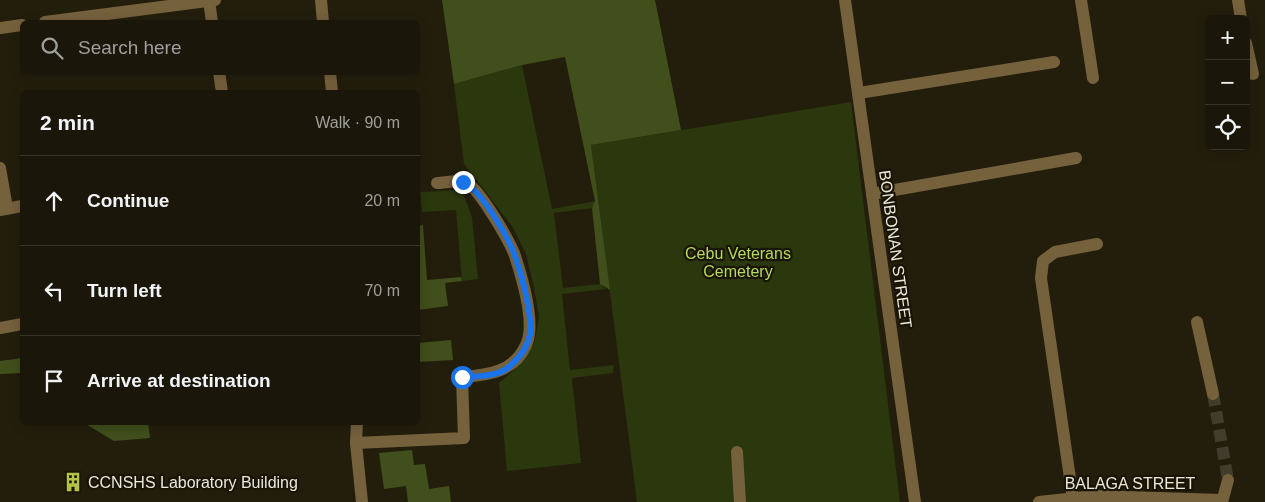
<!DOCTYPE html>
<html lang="en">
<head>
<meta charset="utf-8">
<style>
	:root { --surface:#1a1609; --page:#272317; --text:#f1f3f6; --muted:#9f9f9c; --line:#38352a }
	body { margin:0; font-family:Helvetica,sans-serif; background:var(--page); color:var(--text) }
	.controls { position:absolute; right:15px; top:15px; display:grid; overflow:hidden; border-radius:8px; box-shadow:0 2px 12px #0003 }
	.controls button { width:45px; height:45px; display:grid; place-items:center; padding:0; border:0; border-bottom:1px solid var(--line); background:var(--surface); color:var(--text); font:25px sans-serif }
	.stop { position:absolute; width:15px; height:15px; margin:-11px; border:4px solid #1a73e8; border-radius:50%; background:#fff }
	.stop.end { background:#1a73e8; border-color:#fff; box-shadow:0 1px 5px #0008 }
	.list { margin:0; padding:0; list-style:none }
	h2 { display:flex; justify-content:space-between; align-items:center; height:65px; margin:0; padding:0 20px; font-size:21px }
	h2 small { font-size:16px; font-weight:400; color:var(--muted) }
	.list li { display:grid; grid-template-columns:32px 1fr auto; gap:15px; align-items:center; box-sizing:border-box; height:90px; padding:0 20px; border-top:1px solid var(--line) }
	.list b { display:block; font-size:19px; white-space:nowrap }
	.list em { font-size:16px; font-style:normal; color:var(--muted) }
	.icon { flex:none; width:28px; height:28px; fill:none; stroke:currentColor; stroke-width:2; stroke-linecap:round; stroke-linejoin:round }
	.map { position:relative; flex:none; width:1265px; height:502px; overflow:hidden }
	.search { position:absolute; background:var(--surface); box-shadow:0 2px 12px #0003; left:20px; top:20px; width:400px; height:55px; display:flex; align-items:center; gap:12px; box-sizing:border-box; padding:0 18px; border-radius:8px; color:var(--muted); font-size:19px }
	.panel { position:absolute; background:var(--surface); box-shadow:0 2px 12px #0003; left:20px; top:90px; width:400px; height:335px; border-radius:8px }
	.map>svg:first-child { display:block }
	.green { fill:#2b370d }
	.forest { fill:#404f1b }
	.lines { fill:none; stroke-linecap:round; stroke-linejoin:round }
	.minor-tunnel { stroke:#413c2b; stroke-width:12; stroke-dasharray:12 6; stroke-linecap:butt }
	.minor { stroke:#76613d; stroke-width:12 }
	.route { stroke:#1a73e8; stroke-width:6 }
	.labels { text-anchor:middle; stroke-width:4.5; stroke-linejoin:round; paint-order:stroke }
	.street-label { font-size:16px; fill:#eae7dc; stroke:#191404 }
	.park-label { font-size:16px; fill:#b6da5b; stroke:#191404 }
	.poi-label { font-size:16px; fill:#eae7dc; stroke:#191404; text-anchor:start }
</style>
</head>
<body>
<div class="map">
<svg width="1265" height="502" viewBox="0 0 1265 502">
	<rect width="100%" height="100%" fill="#231e0c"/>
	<g class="green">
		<path d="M522 65 552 209 596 201 592 208 554 213 563 288 600 284 606 289 562 294 570 370 614 365 613 373 572 378 581 463 507 471 499 383 514 370 534 344 539 317 534 288 526 254 512 226 464 164 454 84Z"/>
		<path d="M851 102 900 502H637L591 145Z"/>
		<path d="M462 190 472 218 478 279 462 281 456 210 422 212 420 192Z"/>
	</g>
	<g class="forest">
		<path d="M442 0H655L681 130 591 145 610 290 600 284 592 208 595 201 565 57 522 65 454 84Z"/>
		<path d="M423 225 427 280 461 277 462 281 445 283 448 306 418 310V226Z"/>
		<path d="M451 340 453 360 418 362V343Z"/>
		<path d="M22 358V373L0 374V361Z"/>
		<path d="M84 423H148L150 438 114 441Z"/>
		<path d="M412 450 414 465 425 464 429 489 449 486 451 502H408L406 486 384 489 379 453Z"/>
	</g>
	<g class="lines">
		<path class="minor-tunnel" d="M1213 394 1228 480"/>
		<g class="minor">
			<path d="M321 0 323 22"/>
			<path d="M845 0 915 502"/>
			<path d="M1081 0 1093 78"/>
			<path d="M1238 0 1241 19"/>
			<path d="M209 1 212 22"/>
			<path d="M45 22 215 0"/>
			<path d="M0 28 22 25"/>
			<path d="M1246 43 1253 74"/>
			<path d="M219 72 222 92"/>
			<path d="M330 72 332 92"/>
			<path d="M859 93 1054 62"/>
			<path d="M0 168 7 208"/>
			<path d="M872 194 1076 158"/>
			<path d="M0 210 22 206"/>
			<path d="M1197 322 1213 394"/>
			<path d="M0 328 22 324"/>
			<path d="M357 422 356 443 362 502"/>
			<path d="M356 443 464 438 462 377C489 375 514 372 526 345 536 325 523 281 516 259 512 244 480 190 467 183 459 179 445 183 437 183"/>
			<path d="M737 452 740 502"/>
			<path d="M1073 499 1041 278 1043 261 1055 252 1097 244"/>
			<path d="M1039 502 1095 496 1222 500"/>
			<path d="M1222 502 1228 480"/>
		</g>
	</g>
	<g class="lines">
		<path class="route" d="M462 377C478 376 498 377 510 366 519 358 528 346 530 334 532 314 523 279 516 259 510 240 481 189 463 182"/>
	</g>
	<defs>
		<symbol id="building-bare" viewBox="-9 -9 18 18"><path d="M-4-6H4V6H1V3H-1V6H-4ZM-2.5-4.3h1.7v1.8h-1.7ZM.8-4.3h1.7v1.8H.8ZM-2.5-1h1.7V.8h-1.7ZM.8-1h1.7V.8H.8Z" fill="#b4c24a" stroke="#191404" stroke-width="2.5" paint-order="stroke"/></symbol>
	</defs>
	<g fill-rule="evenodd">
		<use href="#building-bare" x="59" y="468" width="28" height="28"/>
	</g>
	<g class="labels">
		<g class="street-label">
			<text transform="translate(896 249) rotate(82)" y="6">BONBONAN STREET</text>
			<text x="1130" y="489">BALAGA STREET</text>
		</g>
		<g class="park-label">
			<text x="738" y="259">Cebu Veterans<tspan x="738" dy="18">Cemetery</tspan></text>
		</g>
		<g class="poi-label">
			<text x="88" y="488">CCNSHS Laboratory Building</text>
		</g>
	</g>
</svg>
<div class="controls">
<button>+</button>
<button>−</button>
<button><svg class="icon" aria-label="locate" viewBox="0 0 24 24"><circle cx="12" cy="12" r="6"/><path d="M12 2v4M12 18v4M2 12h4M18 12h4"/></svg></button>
</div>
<div class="stop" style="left:462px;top:377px"></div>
<div class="stop end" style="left:463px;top:182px"></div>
<div class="search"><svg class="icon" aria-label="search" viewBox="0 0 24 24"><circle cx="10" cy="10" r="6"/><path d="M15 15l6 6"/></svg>Search here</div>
<section class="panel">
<h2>2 min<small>Walk · 90 m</small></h2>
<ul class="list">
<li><svg class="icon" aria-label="ahead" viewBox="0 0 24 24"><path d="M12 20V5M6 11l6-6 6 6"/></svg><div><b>Continue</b></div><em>20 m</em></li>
<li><svg class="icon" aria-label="left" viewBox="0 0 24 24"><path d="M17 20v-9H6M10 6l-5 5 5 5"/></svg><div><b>Turn left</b></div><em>70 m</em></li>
<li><svg class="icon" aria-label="arrive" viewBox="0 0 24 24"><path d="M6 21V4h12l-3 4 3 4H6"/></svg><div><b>Arrive at destination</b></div></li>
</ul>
</section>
</div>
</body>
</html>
